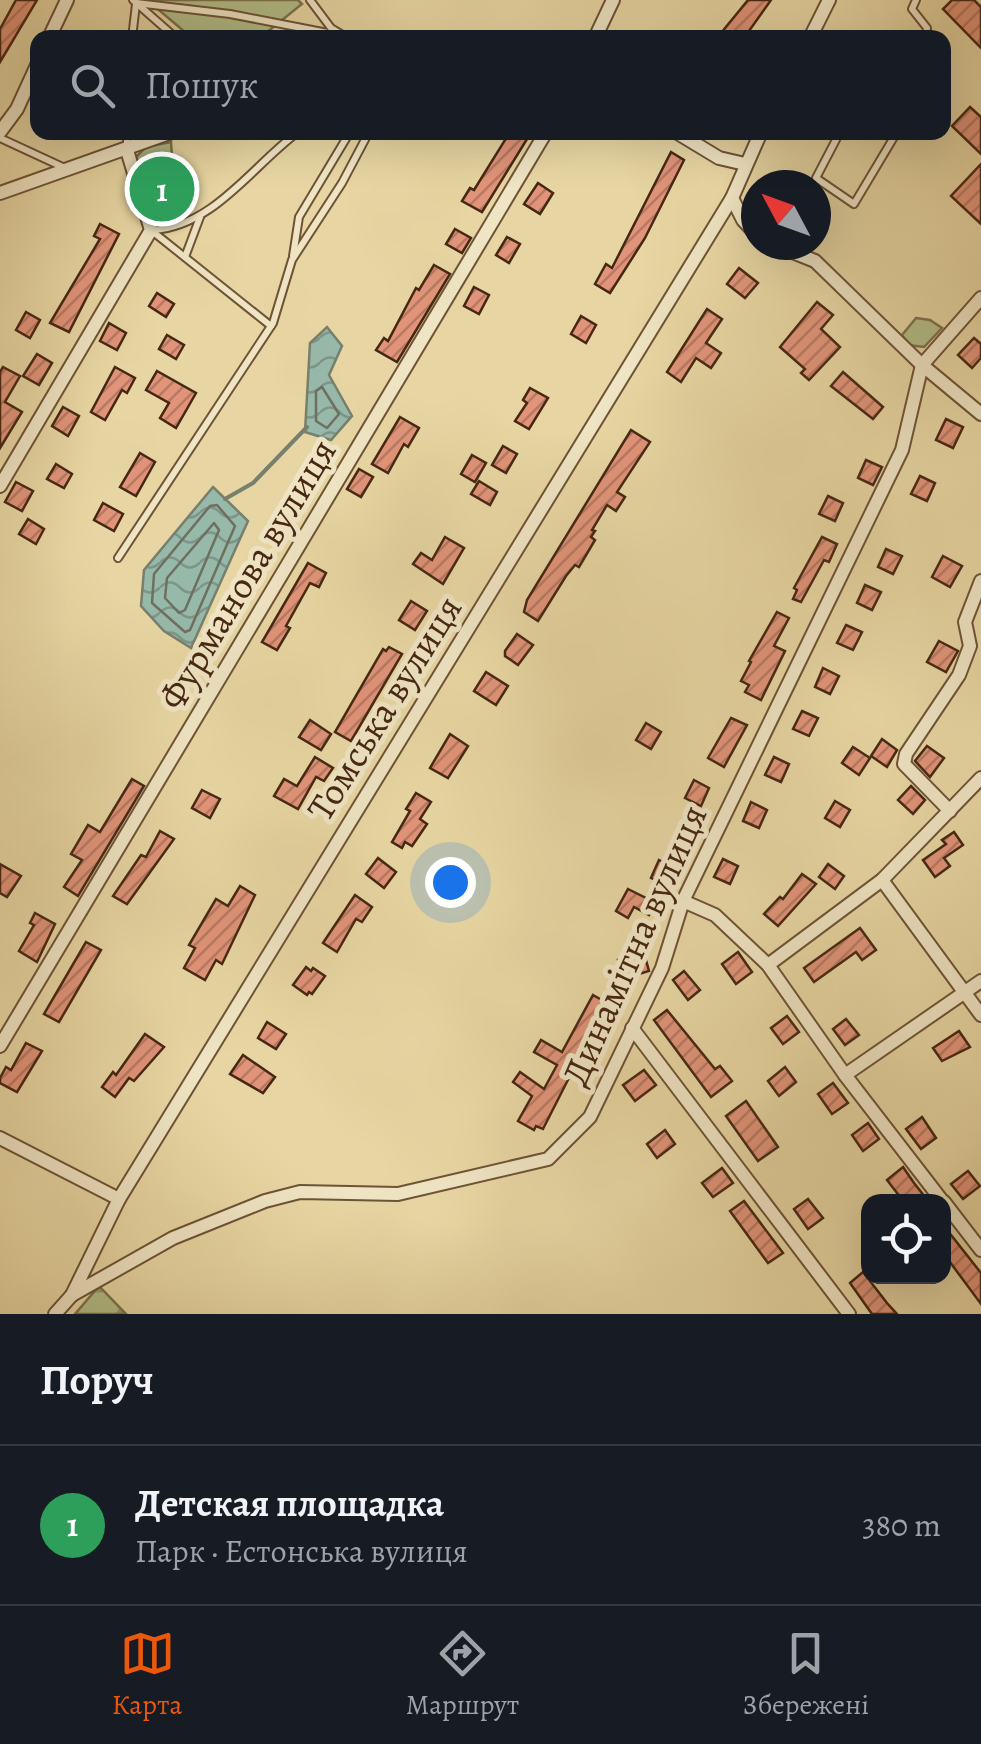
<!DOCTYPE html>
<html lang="uk">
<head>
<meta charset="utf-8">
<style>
	:root { --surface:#171b24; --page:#242831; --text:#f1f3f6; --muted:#9ea1a6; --line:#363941; --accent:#ea580c }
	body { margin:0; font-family:Alegreya,serif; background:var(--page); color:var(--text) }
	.controls { position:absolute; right:30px; bottom:30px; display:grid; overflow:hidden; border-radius:20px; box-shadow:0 10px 40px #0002 }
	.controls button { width:90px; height:90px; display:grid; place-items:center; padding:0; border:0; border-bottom:2px solid var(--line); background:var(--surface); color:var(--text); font:50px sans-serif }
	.compass { position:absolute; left:741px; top:170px; width:90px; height:90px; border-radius:50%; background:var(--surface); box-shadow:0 10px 40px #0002; rotate:311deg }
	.you { position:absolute; left:450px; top:882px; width:35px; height:35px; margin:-25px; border:8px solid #fff; border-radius:50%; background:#1a73e8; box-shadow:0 0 0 15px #1a73e833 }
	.badge { display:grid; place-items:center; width:65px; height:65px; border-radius:50%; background:var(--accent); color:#fff; font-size:32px; font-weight:700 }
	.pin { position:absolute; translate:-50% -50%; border:5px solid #fff; box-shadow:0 2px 10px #0006 }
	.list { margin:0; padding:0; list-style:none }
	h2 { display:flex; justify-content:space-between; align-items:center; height:130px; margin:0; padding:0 40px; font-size:42px }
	h2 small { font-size:32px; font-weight:400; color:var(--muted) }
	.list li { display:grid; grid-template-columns:65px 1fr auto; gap:30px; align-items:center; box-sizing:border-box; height:160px; padding:0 40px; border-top:2px solid var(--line) }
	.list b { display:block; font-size:38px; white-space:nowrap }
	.list p { margin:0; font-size:32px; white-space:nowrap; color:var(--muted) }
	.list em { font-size:32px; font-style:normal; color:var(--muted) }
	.icon { flex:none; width:55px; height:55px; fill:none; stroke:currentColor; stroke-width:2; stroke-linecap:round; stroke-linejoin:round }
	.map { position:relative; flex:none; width:981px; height:1314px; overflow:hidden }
	.search { position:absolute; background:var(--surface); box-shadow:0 10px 40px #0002; left:30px; right:30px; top:30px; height:110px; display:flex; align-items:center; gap:25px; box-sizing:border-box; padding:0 35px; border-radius:20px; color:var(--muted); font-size:38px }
	.sheet { height:290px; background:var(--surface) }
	nav { display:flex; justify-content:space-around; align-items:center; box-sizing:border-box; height:140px; border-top:2px solid var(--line); background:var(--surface); font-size:28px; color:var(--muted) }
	nav a { display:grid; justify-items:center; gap:5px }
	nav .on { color:var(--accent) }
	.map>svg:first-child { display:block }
	.green { fill:#b2be88; stroke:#7c724d; stroke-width:2.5 }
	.forest { fill:url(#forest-firs); stroke:#7c724d; stroke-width:2.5 }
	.park { fill:url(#park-tufts); stroke:#7c724d; stroke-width:2.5 }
	.water { fill:url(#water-waves); stroke:#777f6d; stroke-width:2.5 }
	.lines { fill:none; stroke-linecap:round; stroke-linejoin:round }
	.shore { stroke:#6e705e; stroke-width:2.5 }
	.stream { stroke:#777f6d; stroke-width:4 }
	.building { fill:url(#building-hatch); stroke:#462712; stroke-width:2.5 }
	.service-casing { stroke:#6e5336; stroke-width:10 }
	.minor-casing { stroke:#6e5336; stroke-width:16 }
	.service { stroke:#efe4c3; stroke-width:6 }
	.minor { stroke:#efe4c3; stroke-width:12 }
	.labels { text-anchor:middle; stroke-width:10; stroke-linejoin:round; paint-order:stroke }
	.street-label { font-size:38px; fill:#462712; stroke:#efe4c3 }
</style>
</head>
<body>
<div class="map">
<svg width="981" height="1314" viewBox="0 0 981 1314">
	<defs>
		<pattern id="forest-firs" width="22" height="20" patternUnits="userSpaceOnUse" patternTransform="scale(2.5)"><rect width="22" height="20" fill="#b2be88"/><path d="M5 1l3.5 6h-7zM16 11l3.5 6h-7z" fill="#939a6e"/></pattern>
		<pattern id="park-tufts" width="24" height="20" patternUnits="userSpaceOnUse" patternTransform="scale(2.5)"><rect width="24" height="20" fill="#b2be88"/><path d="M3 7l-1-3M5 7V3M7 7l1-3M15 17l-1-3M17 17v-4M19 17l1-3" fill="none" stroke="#939a6e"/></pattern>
		<pattern id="water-waves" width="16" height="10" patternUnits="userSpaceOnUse" patternTransform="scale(2.5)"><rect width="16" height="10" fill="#97b9aa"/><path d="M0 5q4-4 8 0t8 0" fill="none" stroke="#7d9689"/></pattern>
		<pattern id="building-hatch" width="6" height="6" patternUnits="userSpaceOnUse" patternTransform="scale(2.5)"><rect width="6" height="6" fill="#e19479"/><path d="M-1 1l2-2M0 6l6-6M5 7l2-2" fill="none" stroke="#b87962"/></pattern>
	</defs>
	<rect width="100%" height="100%" fill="#e7d6a3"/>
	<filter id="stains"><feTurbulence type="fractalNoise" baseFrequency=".002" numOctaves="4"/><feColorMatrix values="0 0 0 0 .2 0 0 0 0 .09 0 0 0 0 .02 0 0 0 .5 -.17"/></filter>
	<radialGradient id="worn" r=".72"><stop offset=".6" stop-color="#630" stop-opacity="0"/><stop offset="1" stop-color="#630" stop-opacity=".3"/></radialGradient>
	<path class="green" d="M147 0H298L302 4 261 37 192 38Z"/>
	<path class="forest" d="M99 1286 126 1314H75Z"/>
	<g class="park">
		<path d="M171 142 173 172 193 192 181 220 156 225 144 199 134 159 146 147Z"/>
		<path d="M916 318 930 320 942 328 924 347 908 345 902 335Z"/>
	</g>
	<g class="water">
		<path d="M327 327 342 346 329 375 352 416 331 440 305 432 310 343Z"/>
		<path d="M213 487 248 521 191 648 164 631 141 606 144 570Z"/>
	</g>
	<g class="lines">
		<g class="shore">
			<path d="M322 387 339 414 327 428 316 421V391Z"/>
			<path d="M217 505 235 526 190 630 185 632 152 603 154 574 210 506Z"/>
			<path d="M214 523 219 530 185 610 179 613 165 598 167 578Z"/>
		</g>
		<path class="stream" d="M225 499 253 483 307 427"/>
	</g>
	<g class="building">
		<path d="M16 0H37L0 62V29Z"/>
		<path d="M748 0H771L744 38H717Z"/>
		<path d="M952 0H974L981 7V48L943 9Z"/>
		<path d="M970 107 981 117V154L952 126Z"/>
		<path d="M510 132 527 139 482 212 462 201 470 188 474 190Z"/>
		<path d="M671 152 684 160 645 238 610 293 595 284 606 264 612 268Z"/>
		<path d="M981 164V224L951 196Z"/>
		<path d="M538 183 553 193 540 214 524 204Z"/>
		<path d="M100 224 119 234 69 332 50 323 100 239 94 236Z"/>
		<path d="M455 229 471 238 462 253 446 244Z"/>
		<path d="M507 237 520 244 509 263 496 255Z"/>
		<path d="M434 265 450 274 397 362 376 350 384 338 388 341 416 288 419 290Z"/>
		<path d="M739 268 758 283 745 298 727 284Z"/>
		<path d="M474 287 489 295 479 314 464 306Z"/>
		<path d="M157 293 174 304 166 317 149 306Z"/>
		<path d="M817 302 833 315 821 329 840 347 809 380 801 373 805 369 780 347Z"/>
		<path d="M707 309 722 319 706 343 721 353 711 368 696 358 681 382 667 372Z"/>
		<path d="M26 312 40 320 30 338 16 330Z"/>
		<path d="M581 316 596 325 586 343 571 334Z"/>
		<path d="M109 323 126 333 117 350 100 341Z"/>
		<path d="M167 335 184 345 176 359 159 349Z"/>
		<path d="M974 338 981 344V358L972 368 958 355Z"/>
		<path d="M37 354 52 363 39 385 23 376Z"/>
		<path d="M3 367 20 376 5 402 22 412 0 448V372Z"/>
		<path d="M115 367 135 378 127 393 122 390 105 420 91 412Z"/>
		<path d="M157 371 196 393 176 428 160 418 169 403 146 390Z"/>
		<path d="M843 372 883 407 873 419 831 386Z"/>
		<path d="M530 388 548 398 529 429 515 421 527 403 523 400Z"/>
		<path d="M63 407 79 416 68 436 52 426Z"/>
		<path d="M400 417 419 428 408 447 404 444 388 473 372 464Z"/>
		<path d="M946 419 963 427 953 448 936 440Z"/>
		<path d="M631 430 650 442 617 492 625 497 616 511 607 505 592 530 595 531 591 537 595 540 579 567 575 565 566 576 538 621 524 612 527 600Z"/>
		<path d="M503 446 517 454 506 473 492 465Z"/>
		<path d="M140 453 155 462 136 496 120 487Z"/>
		<path d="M472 455 486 463 475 482 461 474Z"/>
		<path d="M866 460 882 467 873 485 858 478Z"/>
		<path d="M56 464 72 474 64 488 47 479Z"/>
		<path d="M359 469 373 477 361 497 347 489Z"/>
		<path d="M920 476 935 483 927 501 911 494Z"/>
		<path d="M479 481 497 492 490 505 471 494Z"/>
		<path d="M16 482 33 491 22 511 5 502Z"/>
		<path d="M828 496 843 503 835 521 819 514Z"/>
		<path d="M103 503 123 514 114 531 94 520Z"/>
		<path d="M28 519 44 529 36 544 19 534Z"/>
		<path d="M445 537 464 548 443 584 413 564 421 553 432 560Z"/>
		<path d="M822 537 837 544 829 562 824 560 801 602 793 599 797 590 794 588Z"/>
		<path d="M886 549 902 556 893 574 878 567Z"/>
		<path d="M943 556 962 566 950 587 932 577Z"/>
		<path d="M308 563 326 573 319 587 310 583 286 626 290 628 277 650 262 642Z"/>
		<path d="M865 585 881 592 872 610 857 603Z"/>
		<path d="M411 601 427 611 415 630 399 620Z"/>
		<path d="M777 612 789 618 774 646 785 651 761 700 745 692 749 685 741 681 751 662 749 661Z"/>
		<path d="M846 625 862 632 853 650 837 643Z"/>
		<path d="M517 634 533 645 518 665 505 656V651Z"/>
		<path d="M939 641 958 651 946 672 927 662Z"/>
		<path d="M389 647 402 654 351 741 335 732 383 649 386 651Z"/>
		<path d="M823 668 839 676 830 694 815 687Z"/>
		<path d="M486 672 508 686 496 705 474 691Z"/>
		<path d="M802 711 818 718 809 736 793 729Z"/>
		<path d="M731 718 747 725 724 767 708 758Z"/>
		<path d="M310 720 331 734 321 750 299 737Z"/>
		<path d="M646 723 661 732 651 749 636 740Z"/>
		<path d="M450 734 468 746 448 778 430 768Z"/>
		<path d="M882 739 897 750 887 767 871 756Z"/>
		<path d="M927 746 944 758 930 777 915 761Z"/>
		<path d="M853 747 870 758 859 775 842 763Z"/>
		<path d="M315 757 333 768 324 781 316 777 298 809 274 796 284 779 297 786Z"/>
		<path d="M774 757 789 764 781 782 765 775Z"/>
		<path d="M132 779 144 786 78 896 64 887 82 860 71 854 88 825 100 832Z"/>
		<path d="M694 780 709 788 701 806 685 798Z"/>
		<path d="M911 786 925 800 913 814 898 800Z"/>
		<path d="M202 790 220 799 210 818 192 808Z"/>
		<path d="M416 793 431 802 420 819 427 824 412 846 405 842 402 848 392 842 410 811 406 809Z"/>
		<path d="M835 801 850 810 840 827 825 818Z"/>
		<path d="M751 802 767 810 759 828 743 821Z"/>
		<path d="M681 826 696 833 688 851 672 844Z"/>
		<path d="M160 831 174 839 127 904 113 896 141 855 146 857Z"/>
		<path d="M954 832 963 845 944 858 950 866 935 877 923 860 946 844 942 840Z"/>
		<path d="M378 858 396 872 384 888 366 874Z"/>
		<path d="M723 859 738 866 730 884 714 877Z"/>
		<path d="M659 860 675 868 667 886 651 878Z"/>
		<path d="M0 864 21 876 7 897 0 893Z"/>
		<path d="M828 864 844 876 835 889 819 877Z"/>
		<path d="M802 874 816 884 778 926 764 914 780 897 783 899Z"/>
		<path d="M240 886 255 895 222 964 216 960 205 980 184 968 195 948 189 945 216 899 228 906Z"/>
		<path d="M628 889 656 903 649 915 634 907 628 918 616 911Z"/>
		<path d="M355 895 372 907 362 922 356 919 337 952 323 943Z"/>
		<path d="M35 913 55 924 37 962 19 951 34 925 30 923Z"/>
		<path d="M860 928 876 950 862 960 856 952 814 982 804 968Z"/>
		<path d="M86 942 101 950 59 1022 44 1014Z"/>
		<path d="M738 952 752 972 736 984 722 964Z"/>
		<path d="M644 953 649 971 623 979 618 960Z"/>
		<path d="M306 967 311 971 313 968 325 976 312 994 309 992 307 995 293 985Z"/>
		<path d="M684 971 700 990 688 1000 673 980Z"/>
		<path d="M593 995 607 1003 543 1129 536 1126 534 1130 518 1121 532 1096 513 1082 520 1072 544 1089 557 1065 534 1052 541 1040 562 1052Z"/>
		<path d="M667 1010 715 1069 720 1066 732 1081 711 1097 654 1020Z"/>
		<path d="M787 1016 799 1032 783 1044 771 1028Z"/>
		<path d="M846 1019 859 1035 845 1045 833 1029Z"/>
		<path d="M267 1022 286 1034 276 1049 258 1038Z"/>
		<path d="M959 1031 970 1047 942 1061 933 1048Z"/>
		<path d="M145 1034 164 1047 134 1081 129 1078 115 1097 102 1087 113 1072 116 1075Z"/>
		<path d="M26 1043 42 1051 17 1092 0 1083V1078L6 1067 11 1070Z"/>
		<path d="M243 1055 275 1077 263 1093 230 1074Z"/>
		<path d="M785 1067 796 1082 779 1096 768 1081Z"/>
		<path d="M644 1070 656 1085 635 1101 623 1085Z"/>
		<path d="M833 1083 848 1103 832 1114 818 1094Z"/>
		<path d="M746 1101 778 1147 758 1161 726 1116Z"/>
		<path d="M922 1117 936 1138 921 1149 906 1129Z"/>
		<path d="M868 1123 879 1139 863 1151 852 1135Z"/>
		<path d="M665 1130 675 1144 657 1158 647 1144Z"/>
		<path d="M903 1167 914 1183 929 1202H904L887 1180Z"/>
		<path d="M722 1168 733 1183 713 1197 702 1183Z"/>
		<path d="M968 1171 980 1186 963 1199 951 1184Z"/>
		<path d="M808 1199 823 1218 808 1229 794 1209Z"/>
		<path d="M744 1201 783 1253 768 1263 730 1211Z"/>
		<path d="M944 1226 981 1273V1304L944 1254Z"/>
		<path d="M863 1272 887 1303 897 1314H872L850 1283Z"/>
	</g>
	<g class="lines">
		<defs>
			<g id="service">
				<path d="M133 0 176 38"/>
				<path d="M310 0 331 28 341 34"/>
				<path d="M916 0 912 9 927 28 926 38"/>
				<path d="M136 3 230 14 343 36"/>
				<path d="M132 38 136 4"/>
				<path d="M127 132V149"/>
				<path d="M840 132 816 178 854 204 897 132"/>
				<path d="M0 138 67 169"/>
				<path d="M153 230C214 226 252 166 298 132"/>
				<path d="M152 231 271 326"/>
				<path d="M293 256 299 217 350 132"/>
				<path d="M185 257 200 217"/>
				<path d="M118 558 273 323 292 260 342 183 369 132"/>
			</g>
			<g id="minor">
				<path d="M49 38 67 0"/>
				<path d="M595 38 613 0"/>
				<path d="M810 38 829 0"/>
				<path d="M0 132 17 109 38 63"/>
				<path d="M676 132 719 158 745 164"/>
				<path d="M0 193 172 132"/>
				<path d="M732 198 743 220 756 234"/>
				<path d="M775 245 815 261 922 365 981 414"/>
				<path d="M0 486 151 230 127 150"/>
				<path d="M950 811 904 764 906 754 959 675 970 646 965 622 981 581"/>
				<path d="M882 880 981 1015"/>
				<path d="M683 901 715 915 768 965 845 1075 943 1202"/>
				<path d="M768 965 882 880 981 778"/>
				<path d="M632 1028 849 1314"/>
				<path d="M0 1046 546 132"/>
				<path d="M845 1075 981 981"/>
				<path d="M0 1138 119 1199"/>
				<path d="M944 1202 981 1250"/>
				<path d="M72 1295 173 1238 265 1201 300 1192 398 1194 548 1159 590 1117 662 968 683 901 902 450 922 365 981 298"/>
				<path d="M55 1314 72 1295 119 1199 732 198 761 132"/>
			</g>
		</defs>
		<use href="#service" class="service-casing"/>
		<use href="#minor" class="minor-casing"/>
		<use href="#service" class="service"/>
		<use href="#minor" class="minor"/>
	</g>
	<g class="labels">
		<g class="street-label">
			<text transform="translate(247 574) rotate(-59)" y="13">Фурманова вулиця</text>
			<text transform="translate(384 708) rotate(-58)" y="13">Томська вулиця</text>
			<text transform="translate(634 945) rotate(-66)" y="13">Динамітна вулиця</text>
		</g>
	</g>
	<rect width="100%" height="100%" filter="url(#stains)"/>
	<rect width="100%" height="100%" fill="url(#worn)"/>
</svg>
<div class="controls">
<button><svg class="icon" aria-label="locate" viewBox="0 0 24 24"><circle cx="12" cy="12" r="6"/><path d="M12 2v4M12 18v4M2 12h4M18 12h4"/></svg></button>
</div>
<svg class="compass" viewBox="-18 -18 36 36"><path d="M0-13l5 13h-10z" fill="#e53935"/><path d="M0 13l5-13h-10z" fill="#9ea1a6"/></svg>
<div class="you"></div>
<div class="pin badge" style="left:162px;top:189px;background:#2e9e5b">1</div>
<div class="search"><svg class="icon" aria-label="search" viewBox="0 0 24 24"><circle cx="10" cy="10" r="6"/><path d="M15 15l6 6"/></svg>Пошук</div>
</div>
<section class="sheet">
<h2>Поруч<small></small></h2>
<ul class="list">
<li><span class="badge" style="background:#2e9e5b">1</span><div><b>Детская площадка</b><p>Парк · Естонська вулиця</p></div><em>380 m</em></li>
</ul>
</section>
<nav>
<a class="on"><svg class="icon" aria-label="map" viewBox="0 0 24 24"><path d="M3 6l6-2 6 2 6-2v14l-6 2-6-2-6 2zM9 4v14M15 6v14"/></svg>Карта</a>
<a><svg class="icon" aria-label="directions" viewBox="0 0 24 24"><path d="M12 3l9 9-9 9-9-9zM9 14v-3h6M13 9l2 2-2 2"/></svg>Маршрут</a>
<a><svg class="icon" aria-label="saved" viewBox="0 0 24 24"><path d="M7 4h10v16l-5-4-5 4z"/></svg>Збережені</a>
</nav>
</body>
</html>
